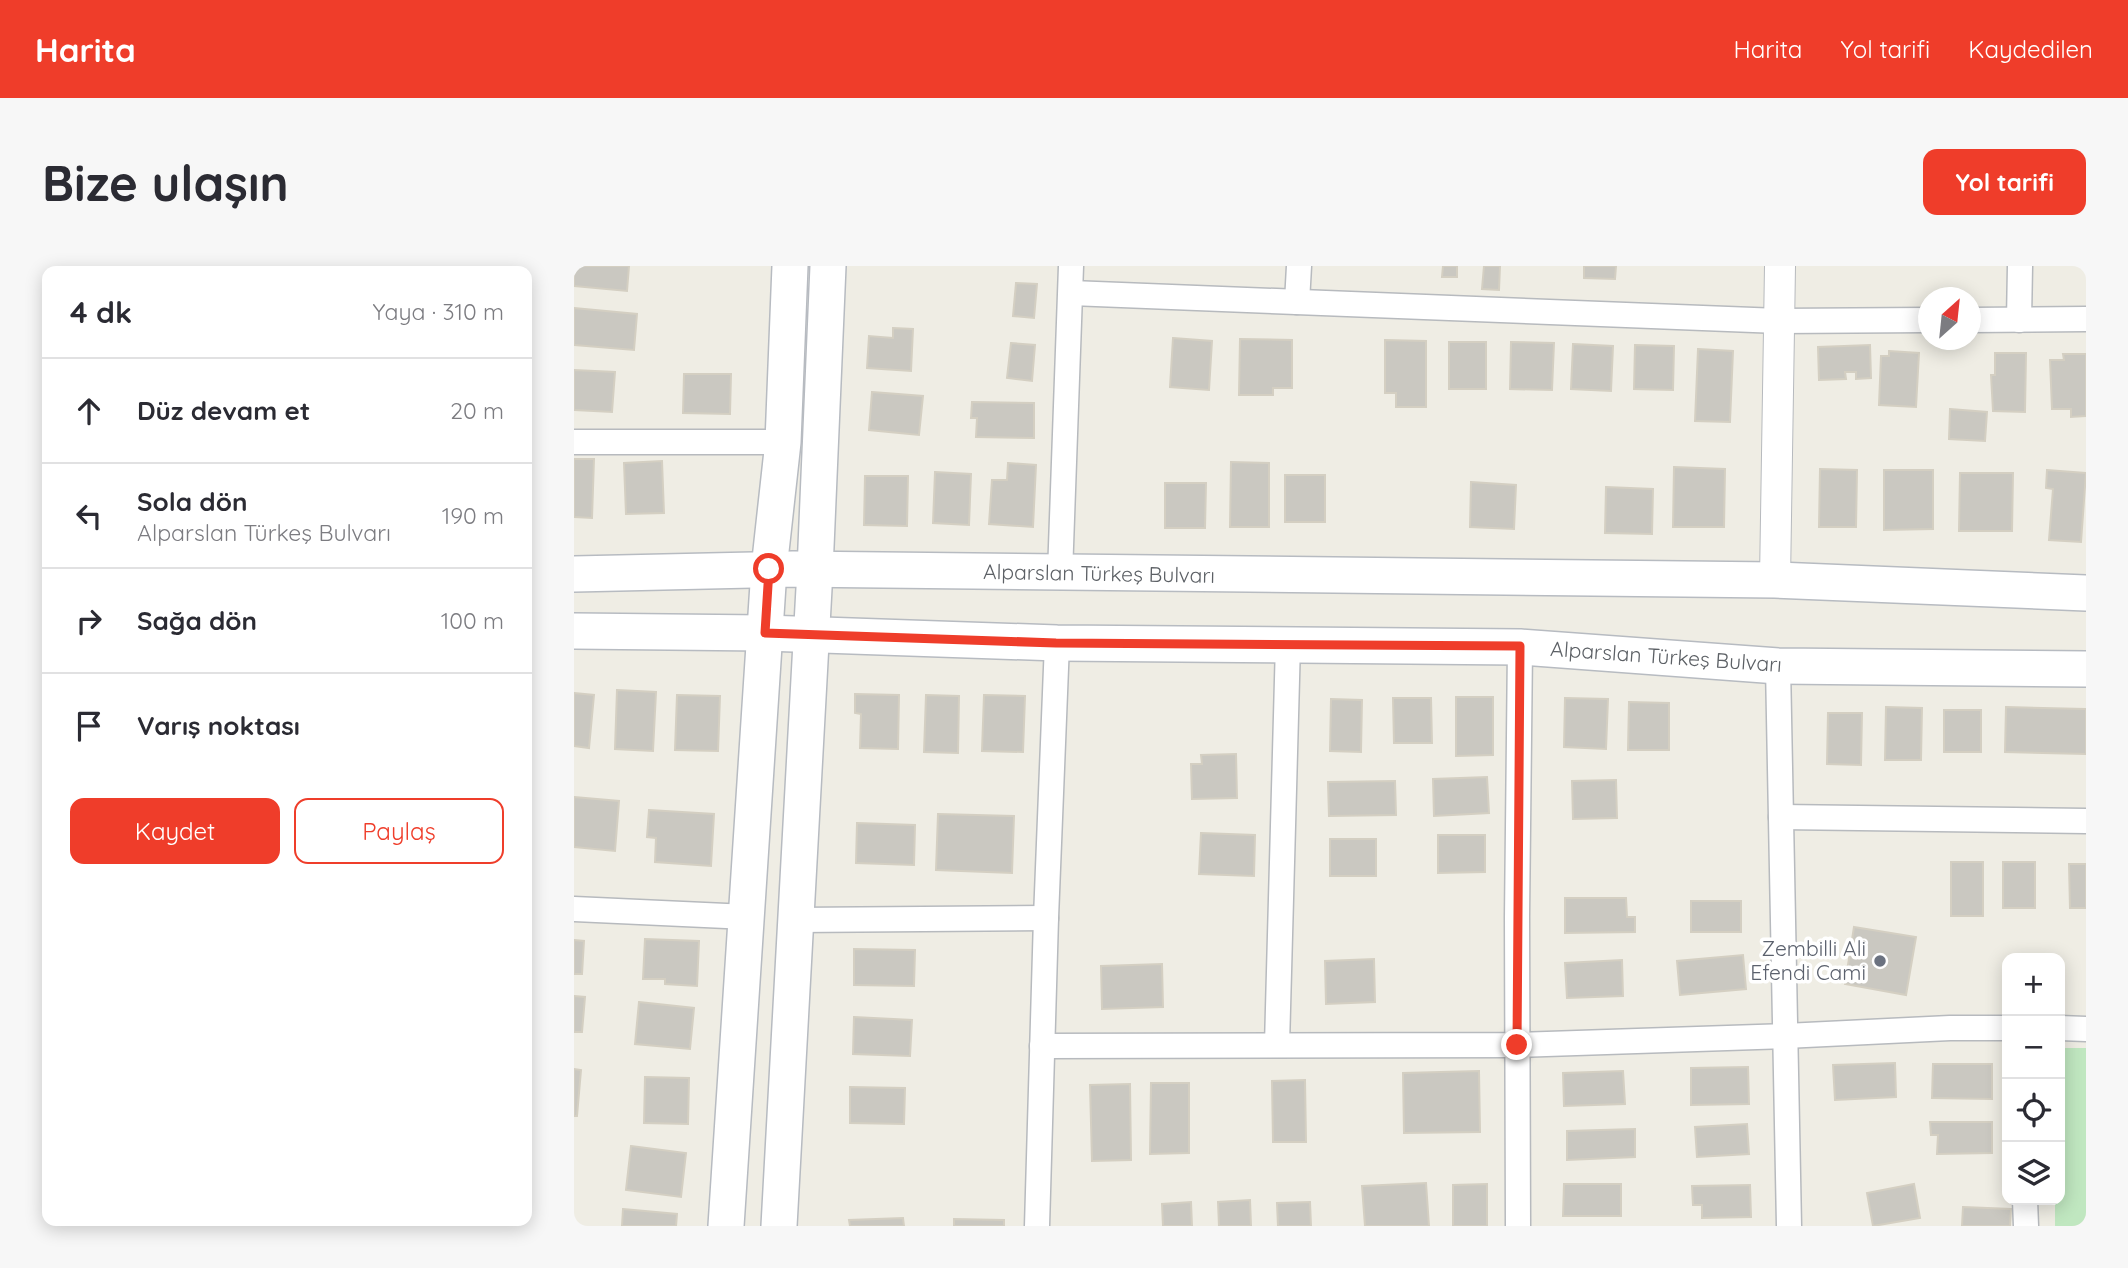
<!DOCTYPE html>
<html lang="tr">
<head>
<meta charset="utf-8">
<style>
	:root { --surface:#fff; --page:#f7f7f7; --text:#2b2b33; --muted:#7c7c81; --line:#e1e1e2; --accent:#ef3d2a }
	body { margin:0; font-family:Quicksand,sans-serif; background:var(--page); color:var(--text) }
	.controls { position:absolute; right:21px; bottom:21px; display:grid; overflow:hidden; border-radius:14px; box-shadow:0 4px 18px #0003 }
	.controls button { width:63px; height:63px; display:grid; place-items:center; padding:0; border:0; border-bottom:2px solid var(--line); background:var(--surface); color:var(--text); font:35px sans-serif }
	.compass { position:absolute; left:1344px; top:21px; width:63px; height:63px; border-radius:50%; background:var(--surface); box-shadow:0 4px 18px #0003; rotate:27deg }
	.stop { position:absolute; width:21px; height:21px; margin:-16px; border:5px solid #ef3d2a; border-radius:50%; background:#fff }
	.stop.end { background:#ef3d2a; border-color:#fff; box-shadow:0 2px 7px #0008 }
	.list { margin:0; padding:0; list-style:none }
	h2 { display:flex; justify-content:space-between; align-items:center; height:91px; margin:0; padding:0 28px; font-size:30px }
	h2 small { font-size:23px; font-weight:400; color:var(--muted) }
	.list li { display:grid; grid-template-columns:46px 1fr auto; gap:21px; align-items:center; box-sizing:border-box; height:105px; padding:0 28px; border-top:2px solid var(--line) }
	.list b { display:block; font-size:26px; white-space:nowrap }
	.list p { margin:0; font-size:23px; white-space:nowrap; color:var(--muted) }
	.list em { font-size:23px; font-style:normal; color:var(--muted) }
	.actions { display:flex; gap:14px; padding:21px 28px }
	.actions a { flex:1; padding:16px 0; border:2px solid var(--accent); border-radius:14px; text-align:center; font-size:24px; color:var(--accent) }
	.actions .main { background:var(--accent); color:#fff }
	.icon { flex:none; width:38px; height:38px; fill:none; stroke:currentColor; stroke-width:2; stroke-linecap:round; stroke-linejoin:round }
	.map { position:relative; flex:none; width:1512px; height:960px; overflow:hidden; border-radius:14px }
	header { display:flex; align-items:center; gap:42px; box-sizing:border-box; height:98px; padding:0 35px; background:var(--accent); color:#fff }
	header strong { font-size:33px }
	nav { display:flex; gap:38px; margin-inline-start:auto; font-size:24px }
	.intro { display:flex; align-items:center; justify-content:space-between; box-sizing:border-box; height:168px; padding:0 42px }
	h1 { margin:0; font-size:49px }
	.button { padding:18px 32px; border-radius:14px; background:var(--accent); color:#fff; font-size:24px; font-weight:700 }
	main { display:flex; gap:42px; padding:0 42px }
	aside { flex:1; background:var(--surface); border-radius:14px; box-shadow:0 4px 18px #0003 }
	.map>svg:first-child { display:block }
	.green { fill:#c0e7c0 }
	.building { fill:#cac8c1; stroke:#d4cfc2; stroke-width:2 }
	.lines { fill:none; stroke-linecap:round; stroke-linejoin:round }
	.minor-casing { stroke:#b7babe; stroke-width:27 }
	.tertiary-casing { stroke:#b7babe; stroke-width:32 }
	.secondary-casing { stroke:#b7bbc1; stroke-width:38 }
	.minor { stroke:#fff; stroke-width:24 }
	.tertiary { stroke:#fff; stroke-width:30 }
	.secondary { stroke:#fff; stroke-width:35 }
	.route { stroke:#ef3d2a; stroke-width:9 }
	.worship-dot { fill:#6b7280; stroke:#fff; stroke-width:2.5 }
	.labels { text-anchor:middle; stroke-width:7; stroke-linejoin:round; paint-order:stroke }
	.street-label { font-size:21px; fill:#5c6065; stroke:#fff }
	.worship-label { font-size:21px; fill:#5b616d; stroke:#fff; text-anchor:end }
</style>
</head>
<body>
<header>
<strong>Harita</strong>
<nav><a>Harita</a><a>Yol tarifi</a><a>Kaydedilen</a></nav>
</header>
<div class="intro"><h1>Bize ulaşın</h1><a class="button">Yol tarifi</a></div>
<main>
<aside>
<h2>4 dk<small>Yaya · 310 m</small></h2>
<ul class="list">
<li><svg class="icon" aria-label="ahead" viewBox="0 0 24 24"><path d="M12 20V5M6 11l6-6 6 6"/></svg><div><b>Düz devam et</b></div><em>20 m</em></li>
<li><svg class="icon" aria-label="left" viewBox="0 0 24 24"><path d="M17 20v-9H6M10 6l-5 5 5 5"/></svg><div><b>Sola dön</b><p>Alparslan Türkeş Bulvarı</p></div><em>190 m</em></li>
<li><svg class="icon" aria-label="right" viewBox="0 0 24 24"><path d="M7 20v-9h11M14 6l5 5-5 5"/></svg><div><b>Sağa dön</b></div><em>100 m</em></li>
<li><svg class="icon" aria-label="arrive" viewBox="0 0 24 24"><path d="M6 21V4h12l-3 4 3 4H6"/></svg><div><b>Varış noktası</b></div></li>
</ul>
<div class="actions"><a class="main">Kaydet</a><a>Paylaş</a></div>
</aside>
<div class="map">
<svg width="1512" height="960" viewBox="0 0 1512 960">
	<rect width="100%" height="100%" fill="#efede4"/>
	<path class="green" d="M1486 782H1512V960H1481V934H1486Z"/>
	<g class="building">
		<path d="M0 0H55L53 25 0 20Z"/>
		<path d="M869 0H883V11H868Z"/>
		<path d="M910 0H926L925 24 908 23Z"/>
		<path d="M1010 0H1042L1041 13 1010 12Z"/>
		<path d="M442 17 463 18 460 52 439 50Z"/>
		<path d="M0 42 63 48 60 84 0 79Z"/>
		<path d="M319 62 339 63 337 105 293 102 295 70 319 72Z"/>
		<path d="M599 72 638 75 635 124 596 121Z"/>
		<path d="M666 73 718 74V122H699V129H665Z"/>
		<path d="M811 74 852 75V141H822V127H811Z"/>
		<rect x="875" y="76" width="37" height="47"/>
		<path d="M937 76 980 77 978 124 936 123Z"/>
		<path d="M437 77 461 79 458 115 433 112Z"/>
		<path d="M999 78 1039 80 1037 125 997 123Z"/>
		<path d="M1061 79 1100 80 1099 124 1060 123Z"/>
		<path d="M1296 79 1297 112 1282 113V106H1271L1272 113 1245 114 1244 81Z"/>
		<path d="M1124 83 1159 85 1156 156 1121 155Z"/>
		<path d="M1315 85 1345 87 1342 141 1305 139 1307 90H1315Z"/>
		<path d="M1421 87H1452L1451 146 1419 145 1417 109H1421Z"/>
		<path d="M1489 88H1512V150L1497 151V143H1478L1476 94H1490Z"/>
		<path d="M0 104 41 106 38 146 0 144Z"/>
		<path d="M110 108H157L156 148 109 147Z"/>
		<path d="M298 126 349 130 345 169 295 164Z"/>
		<path d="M398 136 460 137V172L402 171 403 152H397Z"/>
		<path d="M1376 143 1413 146 1411 175 1375 173Z"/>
		<path d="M0 193H20L18 252 0 251Z"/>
		<path d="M88 195 90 247 52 248 50 197Z"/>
		<path d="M657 196 695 197V261H656Z"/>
		<path d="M434 197 462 199 459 261 415 258 418 214H433Z"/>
		<path d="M1100 201 1151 203 1150 261H1099Z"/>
		<path d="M1246 203 1283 204 1282 261H1245Z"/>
		<path d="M1310 204H1359V263L1310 264Z"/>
		<path d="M1473 204 1512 207 1507 276 1475 274 1479 223 1472 222Z"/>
		<path d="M361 206 397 208 395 259 359 257Z"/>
		<path d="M1386 207H1439L1438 265H1385Z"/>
		<rect x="711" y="209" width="40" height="47"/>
		<path d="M291 210H334L333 260 290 259Z"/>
		<path d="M897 216 942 219 940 263 896 261Z"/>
		<path d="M591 217H632L631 262H591Z"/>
		<path d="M1032 221 1079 223 1078 268 1031 267Z"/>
		<path d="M43 424 82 426 79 485 41 483Z"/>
		<path d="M0 427 20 429 15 482 0 480Z"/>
		<path d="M281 428 325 429 324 483 286 482 287 448 281 447Z"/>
		<path d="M103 429 146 430 144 485 101 484Z"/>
		<path d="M352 429 385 430 384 487 350 486Z"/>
		<path d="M410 429 451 430 449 486 408 485Z"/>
		<path d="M882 431H919V489L882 490Z"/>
		<path d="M819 432H857L858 477H820Z"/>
		<path d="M991 432 1034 433 1032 483 990 481Z"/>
		<path d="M757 433 788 434 787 486 756 485Z"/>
		<path d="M1055 436 1095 437V484H1054Z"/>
		<path d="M1312 441 1348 442 1347 494H1311Z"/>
		<path d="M1432 441 1512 443V488L1431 486Z"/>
		<rect x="1370" y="444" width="37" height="42"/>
		<path d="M1254 447H1288L1287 499 1253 498Z"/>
		<path d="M662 488 663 532 618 533 617 498H628L627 489Z"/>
		<path d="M913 511 915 547 860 550 859 513Z"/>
		<path d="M1042 514 1043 552 999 553 998 515Z"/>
		<path d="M821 515 822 549 755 550 754 516Z"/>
		<path d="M0 531 45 535 41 585 0 581Z"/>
		<path d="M75 544 140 548 137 600 81 596 82 572 73 571Z"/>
		<path d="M364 548 440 550 438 607 362 604Z"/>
		<path d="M283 557 341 559 340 599 282 597Z"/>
		<path d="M627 567 681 569 680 610 625 608Z"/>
		<path d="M864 569H911V606L864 607Z"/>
		<rect x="756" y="573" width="46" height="37"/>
		<rect x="1377" y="596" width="32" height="54"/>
		<rect x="1429" y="596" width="32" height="46"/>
		<path d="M1495 598H1512V642H1496Z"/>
		<path d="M991 632H1052L1053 651H1061V666L991 667Z"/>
		<rect x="1117" y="635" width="50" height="31"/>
		<path d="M1280 661 1342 671 1332 729 1271 718Z"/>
		<path d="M71 673 125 675 123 720 91 718V713H69Z"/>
		<path d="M0 674 10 675 8 708H0Z"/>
		<path d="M280 683 341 684 340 720 280 719Z"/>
		<path d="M1169 689 1172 723 1106 729 1103 695Z"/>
		<path d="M800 693 801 736 752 738 751 695Z"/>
		<path d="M1048 694 1049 730 993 732 991 697Z"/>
		<path d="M588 698 589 741 528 743 527 700Z"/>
		<path d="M0 730 11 731 8 766H0Z"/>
		<path d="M65 736 120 742 116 783 61 778Z"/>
		<path d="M280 751 338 754 336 790 279 788Z"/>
		<path d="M1321 797 1322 831 1261 834 1259 799Z"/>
		<path d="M1359 798H1418V833L1358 832Z"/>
		<path d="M1174 801 1175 838 1117 839V802Z"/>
		<path d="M0 803 7 804 3 850H0Z"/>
		<path d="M905 805 906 866 830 867 829 807Z"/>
		<path d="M1049 805 1051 838 990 840 989 807Z"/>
		<path d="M71 811 115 812 114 858 70 857Z"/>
		<path d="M731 814 732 876H699L698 815Z"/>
		<path d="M577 817H615V887L576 888Z"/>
		<path d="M556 818 557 894 518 895 516 819Z"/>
		<path d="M276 821 331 822 330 858 276 857Z"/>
		<path d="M1356 856H1418V887L1363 888 1364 869H1357Z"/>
		<path d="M1173 858 1175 888 1123 891 1121 861Z"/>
		<path d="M1061 863V891L993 894V865Z"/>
		<path d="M57 880 112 887 107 931 52 924Z"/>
		<path d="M852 917 855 960H791L788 920Z"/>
		<path d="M913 918V960H879V919Z"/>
		<path d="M990 918H1047V950H989Z"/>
		<path d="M1340 918 1346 952 1299 960 1293 927Z"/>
		<path d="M1176 919 1177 951 1128 952V939H1119L1118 920Z"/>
		<path d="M676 934 677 960H645L644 936Z"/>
		<path d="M617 936 618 960H589L588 938Z"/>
		<path d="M736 936 737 960H704L703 937Z"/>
		<path d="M1389 941 1437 943 1436 960H1388Z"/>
		<path d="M49 943 103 948 102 960H48Z"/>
		<path d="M329 952 330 960H276L275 954Z"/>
		<path d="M380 953 430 954V960H380Z"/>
	</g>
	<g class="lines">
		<defs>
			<g id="minor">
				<path d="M497 27 1205 55 1354 54"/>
				<path d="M723 36 725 0"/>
				<path d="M1396 54 1512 53"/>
				<path d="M1445 54 1446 0"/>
				<path d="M0 176H209"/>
				<path d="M486 308 497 0"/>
				<path d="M1204 400 1215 960"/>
				<path d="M1207 551 1512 555"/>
				<path d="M0 643 174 651"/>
				<path d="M222 654 472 652"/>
				<path d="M1486 762 1512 763"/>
				<path d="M703 779 714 377"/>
				<path d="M468 780 943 779 1211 770 1376 762H1433"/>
				<path d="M1451 934 1452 960"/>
				<path d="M463 960 472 652 483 377"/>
				<path d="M944 960 943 651 946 381"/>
			</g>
			<path id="tertiary" d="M1201 314 1206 0"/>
			<g id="secondary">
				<path d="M0 308 219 303 1201 314 1512 327"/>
				<path d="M0 365 191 367 483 377 946 381 1204 400 1512 403"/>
				<path d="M152 960 195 303 209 176 216 0"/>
				<path d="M205 960 241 304 254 0"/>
			</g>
		</defs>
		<use href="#minor" class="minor-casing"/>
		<use href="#tertiary" class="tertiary-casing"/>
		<use href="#secondary" class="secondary-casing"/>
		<use href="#minor" class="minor"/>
		<use href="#tertiary" class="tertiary"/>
		<use href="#secondary" class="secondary"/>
	</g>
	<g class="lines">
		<path class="route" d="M195 303 191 367 482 377 946 380 943 779"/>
	</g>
	<circle class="worship-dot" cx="1306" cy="695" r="7"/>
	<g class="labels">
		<g class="street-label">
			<text transform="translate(525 308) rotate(1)" y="7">Alparslan Türkeş Bulvarı</text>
			<text transform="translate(1092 391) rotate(4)" y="7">Alparslan Türkeş Bulvarı</text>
		</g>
		<g class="worship-label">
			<text x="1292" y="690">Zembilli Ali<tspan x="1292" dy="24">Efendi Cami</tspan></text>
		</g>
	</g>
</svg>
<div class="controls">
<button>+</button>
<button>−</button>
<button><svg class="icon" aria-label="locate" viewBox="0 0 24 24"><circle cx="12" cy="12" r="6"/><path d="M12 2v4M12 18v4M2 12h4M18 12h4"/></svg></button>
<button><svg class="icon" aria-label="layers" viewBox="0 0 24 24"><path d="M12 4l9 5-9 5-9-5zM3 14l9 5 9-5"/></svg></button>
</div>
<svg class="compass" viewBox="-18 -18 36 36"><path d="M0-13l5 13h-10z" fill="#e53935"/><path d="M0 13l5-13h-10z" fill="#7c7c81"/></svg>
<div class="stop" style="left:195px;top:303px"></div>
<div class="stop end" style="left:943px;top:779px"></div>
</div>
</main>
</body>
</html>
